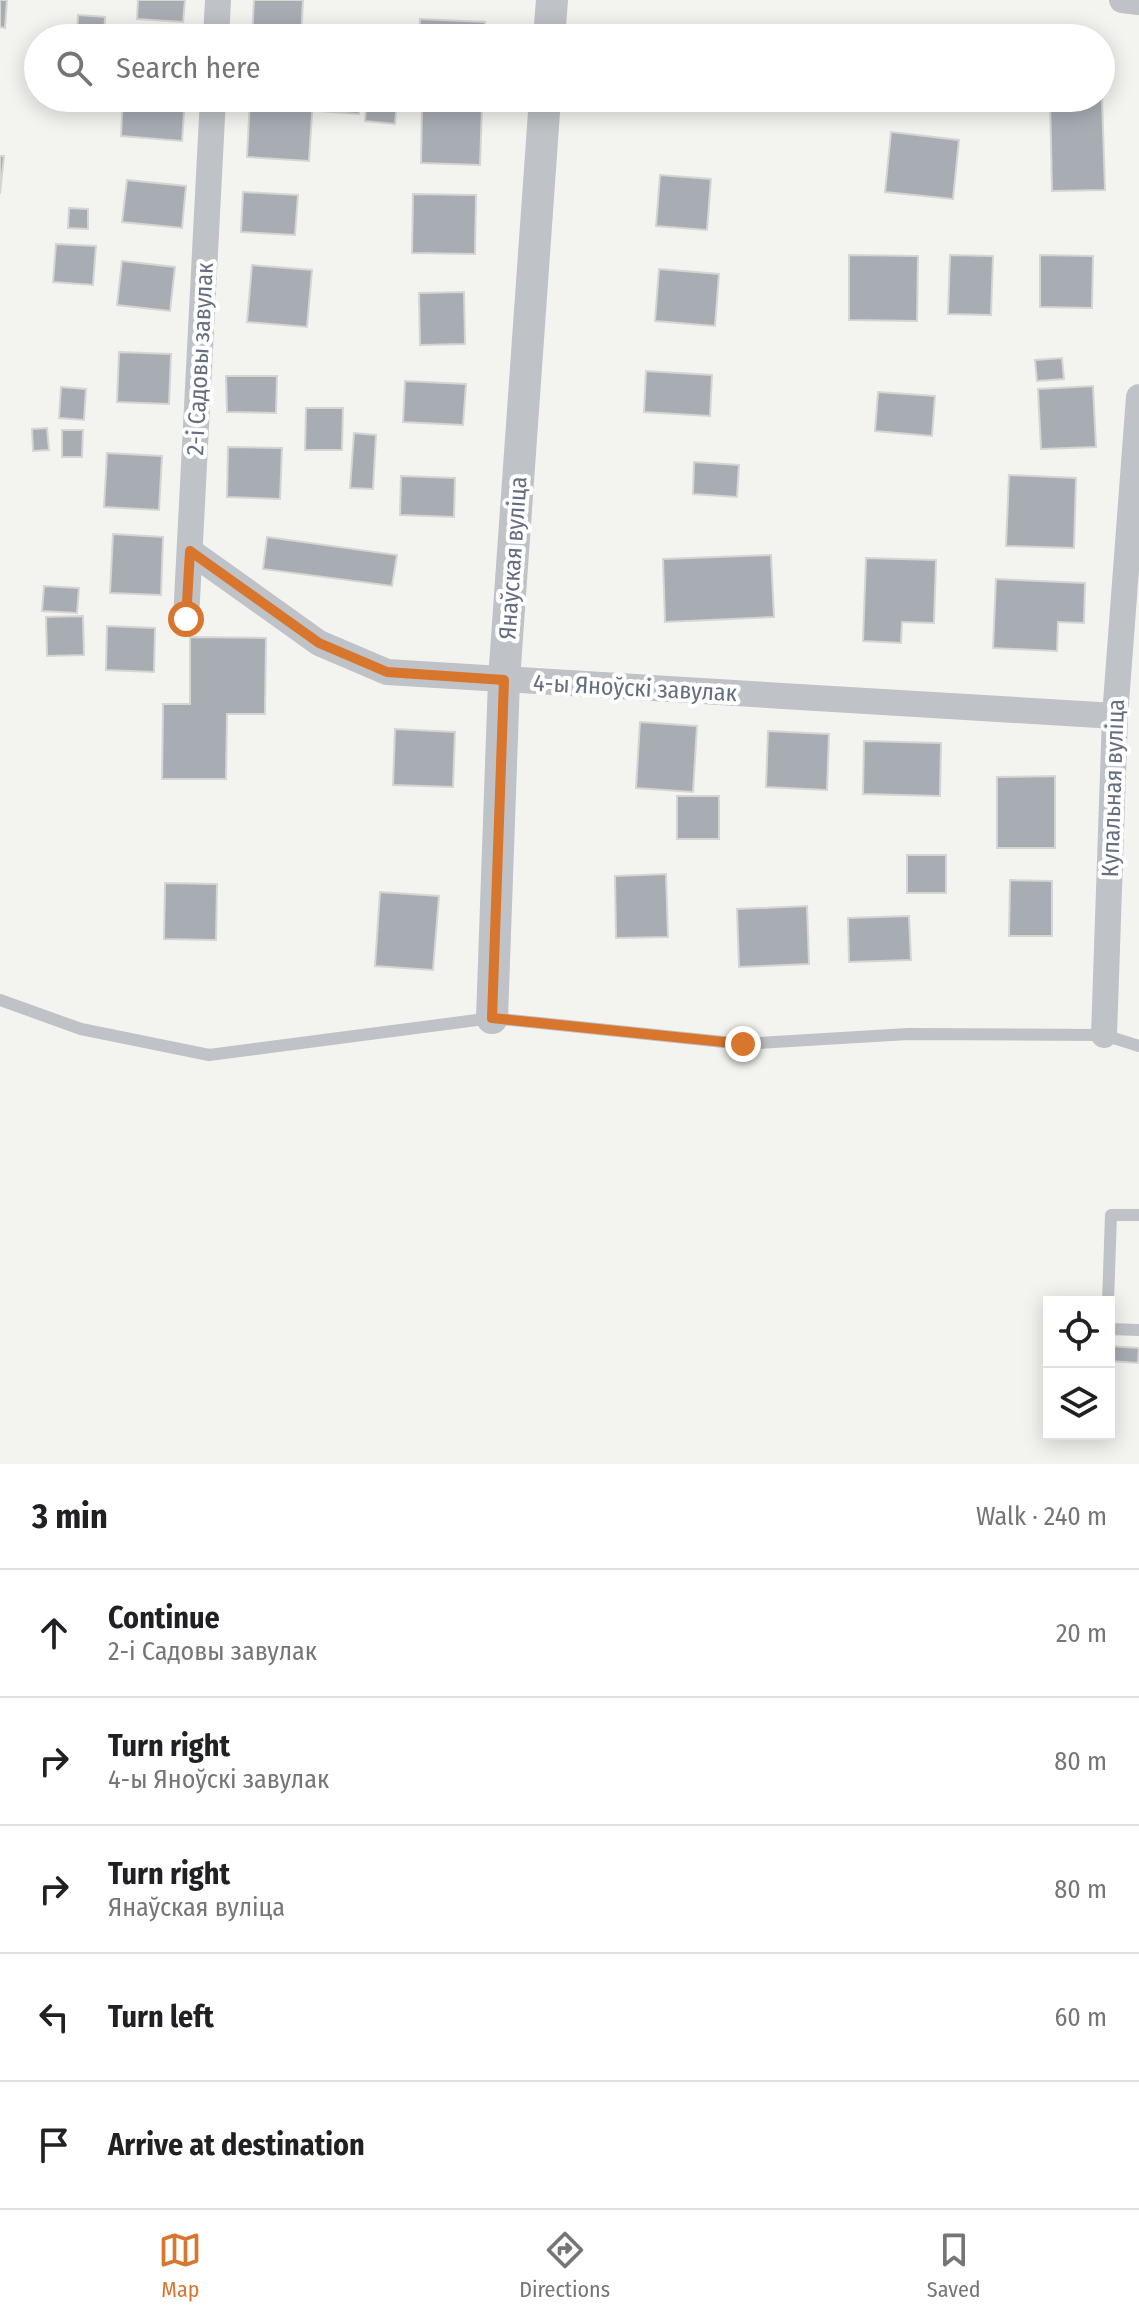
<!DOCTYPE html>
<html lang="en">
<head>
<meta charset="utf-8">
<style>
	:root { --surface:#fff; --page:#f2f2f2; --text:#202124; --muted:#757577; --line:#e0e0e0; --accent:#d8762d }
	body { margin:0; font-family:"Fira Sans Condensed",sans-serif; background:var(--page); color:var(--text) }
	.controls { position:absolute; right:24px; bottom:24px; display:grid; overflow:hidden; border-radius:0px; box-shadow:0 4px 20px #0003 }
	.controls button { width:72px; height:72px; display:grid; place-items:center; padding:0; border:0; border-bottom:2px solid var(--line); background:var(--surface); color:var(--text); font:40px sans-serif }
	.stop { position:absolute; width:24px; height:24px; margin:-18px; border:6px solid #d8762d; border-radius:50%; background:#fff }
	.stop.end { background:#d8762d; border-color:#fff; box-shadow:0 2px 8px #0008 }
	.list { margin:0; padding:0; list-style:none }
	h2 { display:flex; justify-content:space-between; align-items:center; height:104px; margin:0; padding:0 32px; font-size:34px }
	h2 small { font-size:26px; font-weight:400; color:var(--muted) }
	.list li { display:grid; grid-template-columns:52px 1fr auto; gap:24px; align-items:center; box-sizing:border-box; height:128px; padding:0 32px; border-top:2px solid var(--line) }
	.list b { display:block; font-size:30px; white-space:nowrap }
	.list p { margin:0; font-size:26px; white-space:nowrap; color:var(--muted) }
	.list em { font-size:26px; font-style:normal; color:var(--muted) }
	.icon { flex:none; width:44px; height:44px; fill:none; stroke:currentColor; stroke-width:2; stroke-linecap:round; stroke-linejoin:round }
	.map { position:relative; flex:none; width:1139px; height:1464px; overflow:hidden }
	.search { position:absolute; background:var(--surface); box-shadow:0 4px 20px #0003; left:24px; right:24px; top:24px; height:88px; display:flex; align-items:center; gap:20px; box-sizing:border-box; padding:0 28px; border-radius:44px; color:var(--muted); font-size:30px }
	.sheet { height:744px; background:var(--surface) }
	nav { display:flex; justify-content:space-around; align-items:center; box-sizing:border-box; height:112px; border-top:2px solid var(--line); background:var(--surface); font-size:22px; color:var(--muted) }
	nav a { display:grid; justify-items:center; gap:4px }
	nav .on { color:var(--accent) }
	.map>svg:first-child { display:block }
	.building { fill:#a8adb4; stroke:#d5d5d3; stroke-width:2 }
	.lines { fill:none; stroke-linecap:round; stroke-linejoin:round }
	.service { stroke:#bfc2c6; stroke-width:12 }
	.minor { stroke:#bfc2c6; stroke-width:26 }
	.tertiary { stroke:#bfc2c6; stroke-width:32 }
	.route { stroke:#d8762d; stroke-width:10 }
	.labels { text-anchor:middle; stroke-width:8; stroke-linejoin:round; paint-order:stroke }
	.street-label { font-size:24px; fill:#656e80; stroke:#fff }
</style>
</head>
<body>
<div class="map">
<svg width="1139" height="1464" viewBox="0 0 1139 1464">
	<rect width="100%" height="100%" fill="#f3f4f0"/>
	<g class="building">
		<path d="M0 0H7L5 28 0 27Z"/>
		<path d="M138 0H185L183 22 137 19Z"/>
		<path d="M254 0H303L301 38H252Z"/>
		<path d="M78 15 105 17 104 38H77Z"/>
		<path d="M420 19 485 22V38H419Z"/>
		<path d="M724 27 773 36V38H722Z"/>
		<path d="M1101 68 1105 190 1052 191 1050 98H1101Z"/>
		<path d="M123 98H185L182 141 121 136Z"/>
		<path d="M250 98H313L309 161 247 157Z"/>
		<path d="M321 98H361L359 114 320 111Z"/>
		<path d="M367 98H397L395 124 365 121Z"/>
		<path d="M422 105 482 107 480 165 421 163Z"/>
		<path d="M891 132 959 140 953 199 885 192Z"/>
		<path d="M0 156H4L0 194Z"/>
		<path d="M660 175 711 179 707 230 656 226Z"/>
		<path d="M127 180 186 186 182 228 122 222Z"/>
		<path d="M243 192 298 195 295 235 241 232Z"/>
		<path d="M413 194 476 195 475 254 412 253Z"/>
		<path d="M69 208 88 209V229L68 228Z"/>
		<path d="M56 244 96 246 93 285 53 282Z"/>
		<path d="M849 255 918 256 917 321 849 320Z"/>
		<path d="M950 255 993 256 991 315 948 314Z"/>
		<path d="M1040 255 1093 256 1092 308 1040 307Z"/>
		<path d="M122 261 175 267 170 311 117 305Z"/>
		<path d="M252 265 312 270 307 327 247 322Z"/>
		<path d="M659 269 719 274 715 326 655 321Z"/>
		<path d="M464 292 465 344 420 345 419 293Z"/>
		<path d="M119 352 171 354 169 404 117 402Z"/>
		<path d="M1062 358 1064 379 1037 381 1035 360Z"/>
		<path d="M646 371 712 375 710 416 644 412Z"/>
		<path d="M226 376H277L276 413 227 412Z"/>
		<path d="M405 381 466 384 463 425 403 422Z"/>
		<path d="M1093 386 1096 447 1041 449 1038 389Z"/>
		<path d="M61 387 86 389 84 420 59 418Z"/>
		<path d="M878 392 935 396 932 436 875 431Z"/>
		<path d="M306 408H343L342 450H305Z"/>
		<path d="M47 428 49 450 33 451 32 429Z"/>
		<path d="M62 430H83L82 457H62Z"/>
		<path d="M354 433 376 435 373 489 350 488Z"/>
		<path d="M228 447 282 448 280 499 227 497Z"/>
		<path d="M107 453 162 456 159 510 104 507Z"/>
		<path d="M694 462 739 465 737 497 693 494Z"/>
		<path d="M1009 475 1076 478 1074 548 1006 546Z"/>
		<path d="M401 476 455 478 454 517 400 515Z"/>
		<path d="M113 534 163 537 161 595 110 593Z"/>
		<path d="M267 537 397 555 392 586 263 569Z"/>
		<path d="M771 555 774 617 665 622 663 559Z"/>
		<path d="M866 558 936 560 934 623 902 622 901 643 863 641Z"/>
		<path d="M996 579 1085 583 1084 623 1058 622 1057 651 993 648Z"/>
		<path d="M44 586 79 588 77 613 42 611Z"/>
		<path d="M83 616 84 655 47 656 46 617Z"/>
		<path d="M107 626 155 628 154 672 106 670Z"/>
		<path d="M190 637 266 638 265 714H227L226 779H162L163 704H190Z"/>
		<path d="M640 722 697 726 693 792 636 788Z"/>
		<path d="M395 729 455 732 453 787 393 785Z"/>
		<path d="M768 731 829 734 827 790 766 787Z"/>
		<path d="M864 741 941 743 940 796 863 794Z"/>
		<path d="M1055 776V848H997V777Z"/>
		<rect x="677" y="796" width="42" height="43"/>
		<rect x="907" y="855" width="39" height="38"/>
		<path d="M666 874 668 937 616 938 615 876Z"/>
		<path d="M1010 880 1052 881V936H1009Z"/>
		<path d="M165 883 217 884 216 940 164 939Z"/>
		<path d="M380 892 439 896 433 970 375 966Z"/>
		<path d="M807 906 809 964 739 967 737 909Z"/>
		<path d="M909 916 911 960 849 962 848 918Z"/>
		<path d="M1109 1346 1139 1348 1138 1363 1109 1361Z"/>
	</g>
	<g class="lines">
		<g class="service">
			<path d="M0 1000 81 1029 209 1055 492 1018 743 1044 908 1034 1104 1035 1139 1046"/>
			<path d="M1108 1302 1111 1215H1139"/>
			<path d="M1109 1329 1139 1330"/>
		</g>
		<g class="minor">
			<path d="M1122 0 1139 2"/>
			<path d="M216 38 218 0"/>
			<path d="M190 551 319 643 387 672 1115 716"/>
			<path d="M186 619 213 98"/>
			<path d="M1104 1035 1115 716 1139 397"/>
		</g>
		<g class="tertiary">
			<path d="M549 38 552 0"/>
			<path d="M492 1018 504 680 545 98"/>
		</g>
	</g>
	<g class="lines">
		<path class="route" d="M186 619 190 551 319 643 387 672 504 680 492 1018 743 1044"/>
	</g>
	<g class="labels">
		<g class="street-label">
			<text transform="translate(200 359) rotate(-87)" y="8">2-і Садовы завулак</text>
			<text transform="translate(513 558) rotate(-86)" y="8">Янаўская вуліца</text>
			<text transform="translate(635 688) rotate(3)" y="8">4-ы Яноўскі завулак</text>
			<text transform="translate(1113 788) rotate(-88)" y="8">Купальная вуліца</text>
		</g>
	</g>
</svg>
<div class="controls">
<button><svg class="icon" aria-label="locate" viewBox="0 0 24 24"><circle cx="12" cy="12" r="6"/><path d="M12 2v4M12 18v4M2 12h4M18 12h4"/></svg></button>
<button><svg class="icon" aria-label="layers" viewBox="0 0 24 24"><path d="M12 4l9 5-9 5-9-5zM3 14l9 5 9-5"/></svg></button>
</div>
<div class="stop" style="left:186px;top:619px"></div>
<div class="stop end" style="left:743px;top:1044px"></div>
<div class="search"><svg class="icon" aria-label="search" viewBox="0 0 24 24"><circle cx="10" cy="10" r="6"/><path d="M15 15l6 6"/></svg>Search here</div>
</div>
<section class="sheet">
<h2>3 min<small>Walk · 240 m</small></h2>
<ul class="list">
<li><svg class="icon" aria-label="ahead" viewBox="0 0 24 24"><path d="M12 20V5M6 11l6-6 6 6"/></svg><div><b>Continue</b><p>2-і Садовы завулак</p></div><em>20 m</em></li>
<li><svg class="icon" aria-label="right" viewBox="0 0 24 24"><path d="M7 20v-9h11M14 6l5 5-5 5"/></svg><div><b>Turn right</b><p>4-ы Яноўскі завулак</p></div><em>80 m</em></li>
<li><svg class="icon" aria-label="right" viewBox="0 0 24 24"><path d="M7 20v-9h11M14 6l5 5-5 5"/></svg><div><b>Turn right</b><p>Янаўская вуліца</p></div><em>80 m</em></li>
<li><svg class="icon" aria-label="left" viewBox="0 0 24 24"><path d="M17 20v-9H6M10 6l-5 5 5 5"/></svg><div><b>Turn left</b></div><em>60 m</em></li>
<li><svg class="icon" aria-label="arrive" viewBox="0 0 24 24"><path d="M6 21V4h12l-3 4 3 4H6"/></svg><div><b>Arrive at destination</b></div></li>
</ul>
</section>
<nav>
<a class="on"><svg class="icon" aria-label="map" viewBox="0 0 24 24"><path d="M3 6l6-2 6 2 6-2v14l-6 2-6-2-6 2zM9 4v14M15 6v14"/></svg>Map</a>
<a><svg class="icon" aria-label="directions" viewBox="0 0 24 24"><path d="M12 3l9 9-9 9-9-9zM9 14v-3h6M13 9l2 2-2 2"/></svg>Directions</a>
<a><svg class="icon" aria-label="saved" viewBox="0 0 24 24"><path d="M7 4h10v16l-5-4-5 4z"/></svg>Saved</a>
</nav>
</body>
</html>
